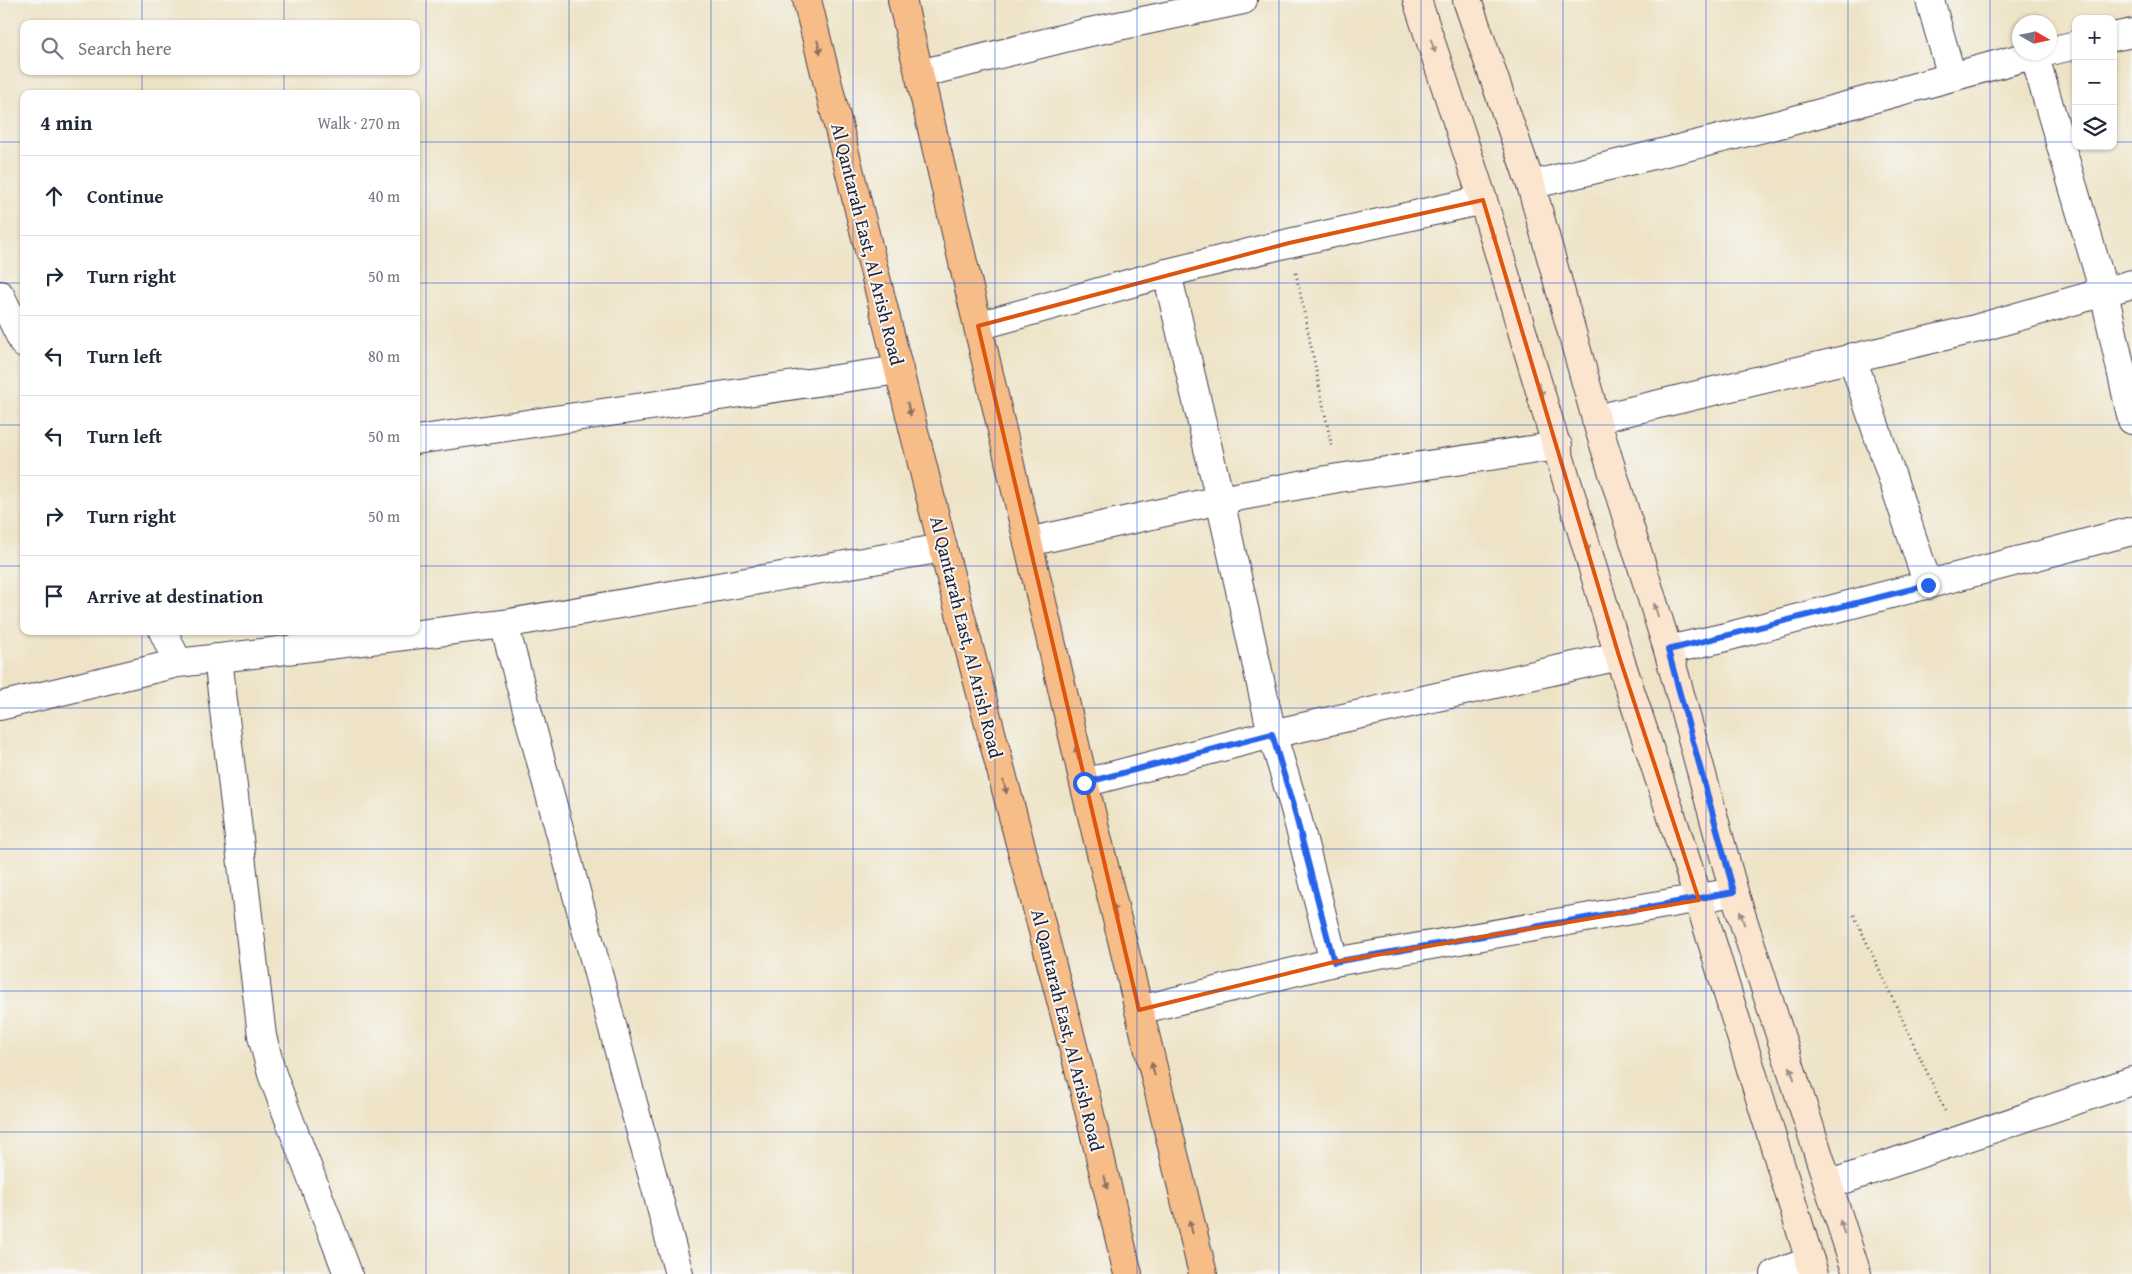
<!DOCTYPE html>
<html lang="en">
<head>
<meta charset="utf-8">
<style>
	:root { --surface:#fff; --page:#f2f2f3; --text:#1f2937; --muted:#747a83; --line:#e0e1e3 }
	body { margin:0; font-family:"Gentium Book Plus",serif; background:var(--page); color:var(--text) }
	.controls { position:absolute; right:15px; top:15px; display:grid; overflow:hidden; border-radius:10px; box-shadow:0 1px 4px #0004 }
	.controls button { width:45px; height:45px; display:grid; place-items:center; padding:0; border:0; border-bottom:1px solid var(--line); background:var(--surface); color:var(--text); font:25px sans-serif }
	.compass { position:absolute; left:2012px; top:15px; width:45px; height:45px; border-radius:50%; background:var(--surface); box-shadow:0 1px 4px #0004; rotate:99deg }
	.stop { position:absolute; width:15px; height:15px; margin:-11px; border:4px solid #2563eb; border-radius:50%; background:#fff }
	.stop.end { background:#2563eb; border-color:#fff; box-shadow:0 1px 5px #0008 }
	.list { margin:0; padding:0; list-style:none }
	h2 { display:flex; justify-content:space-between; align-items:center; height:65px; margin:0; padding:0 20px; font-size:21px }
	h2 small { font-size:16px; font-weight:400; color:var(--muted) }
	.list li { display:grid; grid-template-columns:32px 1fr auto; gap:15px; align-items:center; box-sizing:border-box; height:80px; padding:0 20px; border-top:1px solid var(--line) }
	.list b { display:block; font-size:19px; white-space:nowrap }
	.list em { font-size:16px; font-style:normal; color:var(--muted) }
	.icon { flex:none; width:28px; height:28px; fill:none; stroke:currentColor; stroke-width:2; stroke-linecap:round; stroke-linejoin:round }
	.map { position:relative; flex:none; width:2132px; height:1274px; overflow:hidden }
	.search { position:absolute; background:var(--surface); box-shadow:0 1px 4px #0004; left:20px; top:20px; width:400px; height:55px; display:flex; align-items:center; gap:12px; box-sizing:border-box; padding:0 18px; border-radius:10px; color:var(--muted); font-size:19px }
	.panel { position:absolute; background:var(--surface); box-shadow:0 1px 4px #0004; left:20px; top:90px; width:400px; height:545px; border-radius:10px }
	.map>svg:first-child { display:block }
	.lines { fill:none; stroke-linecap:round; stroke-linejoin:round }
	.minor-casing { stroke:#413f50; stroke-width:30 }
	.secondary-casing { stroke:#413f50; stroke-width:30 }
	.trunk-casing { stroke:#413f50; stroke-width:30 }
	.path { stroke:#413f50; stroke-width:3; stroke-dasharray:1 4; stroke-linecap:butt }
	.minor { stroke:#fff; stroke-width:28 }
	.secondary { stroke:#fce5cf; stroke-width:28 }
	.trunk { stroke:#f7bd88; stroke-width:28 }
	.oneway { fill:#9a8d8c }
	.oneway2 { fill:#8c7062 }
	.route { stroke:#2563eb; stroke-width:6 }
	.marked { fill:none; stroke:#de560e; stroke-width:4; stroke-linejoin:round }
	.grid { fill:none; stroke:#1d4ed8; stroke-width:1; stroke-opacity:0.55 }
	.labels { text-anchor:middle; stroke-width:4; stroke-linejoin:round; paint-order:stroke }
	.street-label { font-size:19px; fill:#22223b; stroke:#f6f6f2 }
</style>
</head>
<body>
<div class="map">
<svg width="2132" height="1274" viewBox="0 0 2132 1274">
	<rect width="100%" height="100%" fill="#f6f6f2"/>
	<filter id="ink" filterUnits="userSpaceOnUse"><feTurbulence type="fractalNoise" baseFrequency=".02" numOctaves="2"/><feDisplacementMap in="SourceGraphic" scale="10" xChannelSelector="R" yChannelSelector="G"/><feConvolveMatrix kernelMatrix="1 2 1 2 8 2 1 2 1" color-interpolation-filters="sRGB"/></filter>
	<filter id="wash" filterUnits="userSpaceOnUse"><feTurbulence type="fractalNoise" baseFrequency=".0096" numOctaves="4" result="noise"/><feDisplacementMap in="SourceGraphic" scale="20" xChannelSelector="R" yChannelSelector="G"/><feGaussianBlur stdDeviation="1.12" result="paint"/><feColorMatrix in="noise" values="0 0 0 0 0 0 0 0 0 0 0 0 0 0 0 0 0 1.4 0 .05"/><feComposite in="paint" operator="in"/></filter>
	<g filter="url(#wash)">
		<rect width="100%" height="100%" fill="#eee3c6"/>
	</g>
	<g filter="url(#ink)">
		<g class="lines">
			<defs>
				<g id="minor">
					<path d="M1930 0 1952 77"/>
					<path d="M2113 37 2132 33"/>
					<path d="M2050 51 2076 45"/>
					<path d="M2034 54 2104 292 2132 420"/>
					<path d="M919 74 1085 33 1243 0"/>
					<path d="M1531 185 1784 123 2043 52"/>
					<path d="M1483 200 1289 243 1167 273 1220 500 1338 478 1558 446"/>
					<path d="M0 295 24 344"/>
					<path d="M978 326 1167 273"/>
					<path d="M1852 357 1928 585"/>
					<path d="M1596 419 1975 329 2132 284"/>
					<path d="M416 440 899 370"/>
					<path d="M1028 542 1220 500 1272 734 1084 783"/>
					<path d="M504 624 679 1274"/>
					<path d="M163 631 178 663"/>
					<path d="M1668 650 1722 638 2132 531"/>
					<path d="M1619 656 1272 734 1295 809 1334 962 1734 892"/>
					<path d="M218 658 262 1036 272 1074 348 1274"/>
					<path d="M0 706 178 663 504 624 943 548"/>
					<path d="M1139 1010 1334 962"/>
					<path d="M1828 1185 2132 1081"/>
					<path d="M1775 1274 1810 1261"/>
				</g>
				<g id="secondary">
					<path d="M1417 0 1483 200 1619 656 1699 900 1814 1274"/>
					<path d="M1467 0 1531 185 1596 419 1668 650 1734 892 1857 1274"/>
				</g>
				<g id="trunk">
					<path d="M807 0 943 548 1081 1077 1128 1274"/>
					<path d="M902 0 1084 783 1203 1274"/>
				</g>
			</defs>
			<use href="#minor" class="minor-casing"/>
			<use href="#secondary" class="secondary-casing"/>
			<use href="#trunk" class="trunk-casing"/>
			<g class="path">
				<path d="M1296 273 1332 448"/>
				<path d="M1854 915 1945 1111"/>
			</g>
			<use href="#minor" class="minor"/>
			<use href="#secondary" class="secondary"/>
			<use href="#trunk" class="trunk"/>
		</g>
		<defs><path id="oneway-solid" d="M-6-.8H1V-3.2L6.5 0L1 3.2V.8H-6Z" transform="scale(1.25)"/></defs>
		<g class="oneway">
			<use href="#oneway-solid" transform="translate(1433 46) rotate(72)"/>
			<use href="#oneway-solid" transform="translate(1493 234) rotate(73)"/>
			<use href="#oneway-solid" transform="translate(1541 390) rotate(73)"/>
			<use href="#oneway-solid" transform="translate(1587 545) rotate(74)"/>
			<use href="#oneway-solid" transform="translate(1656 610) rotate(-107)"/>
			<use href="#oneway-solid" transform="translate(1742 918) rotate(-108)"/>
			<use href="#oneway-solid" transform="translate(1792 1073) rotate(-108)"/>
			<use href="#oneway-solid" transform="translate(1842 1227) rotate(-108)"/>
		</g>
		<g class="oneway2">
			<use href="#oneway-solid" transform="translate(819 47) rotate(76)"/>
			<use href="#oneway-solid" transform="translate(909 409) rotate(76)"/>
			<use href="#oneway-solid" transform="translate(1077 753) rotate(-103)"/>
			<use href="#oneway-solid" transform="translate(1005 787) rotate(75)"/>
			<use href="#oneway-solid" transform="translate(1115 911) rotate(-104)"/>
			<use href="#oneway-solid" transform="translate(1153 1069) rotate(-104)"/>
			<use href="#oneway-solid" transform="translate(1106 1182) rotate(76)"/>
			<use href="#oneway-solid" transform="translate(1191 1227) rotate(-104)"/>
		</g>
	</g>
	<g class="lines" filter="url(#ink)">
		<path class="route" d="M1084 783 1272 734 1294 809 1334 962 1734 892 1668 650 1928 585"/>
	</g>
	<path class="marked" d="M1483 200 1619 656 1699 900 1334 962 1139 1010 978 326 1289 243Z"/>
	<path class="grid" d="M142 0V24M284 0V24M426 0V1274M569 0V1274M711 0V1274M853 0V1274M995 0V1274M1137 0V1274M1279 0V1274M1421 0V1274M1563 0V1274M1706 0V1274M1848 0V1274M1990 0V1274M142 71V94M284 71V94M0 142H24M416 142H2076M2113 142H2132M0 283H24M416 283H2132M0 425H24M416 425H2132M0 566H24M416 566H2132M142 631V1274M284 631V1274M0 708H2132M0 849H2132M0 991H2132M0 1132H2132"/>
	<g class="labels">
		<g class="street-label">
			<text transform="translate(868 244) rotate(76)" y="7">Al Qantarah East, Al Arish Road</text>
			<text transform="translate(967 637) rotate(76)" y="7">Al Qantarah East, Al Arish Road</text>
			<text transform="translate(1068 1030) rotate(76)" y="7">Al Qantarah East, Al Arish Road</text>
		</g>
	</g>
</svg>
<div class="controls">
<button>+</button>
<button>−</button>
<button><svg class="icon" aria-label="layers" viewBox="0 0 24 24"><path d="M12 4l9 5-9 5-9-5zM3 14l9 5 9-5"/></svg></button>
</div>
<svg class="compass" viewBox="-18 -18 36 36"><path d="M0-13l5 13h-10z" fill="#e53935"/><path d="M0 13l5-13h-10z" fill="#747a83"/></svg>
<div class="stop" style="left:1084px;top:783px"></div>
<div class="stop end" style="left:1928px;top:585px"></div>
<div class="search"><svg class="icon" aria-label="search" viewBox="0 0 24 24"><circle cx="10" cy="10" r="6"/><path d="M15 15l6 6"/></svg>Search here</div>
<section class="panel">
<h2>4 min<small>Walk · 270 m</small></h2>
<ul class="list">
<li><svg class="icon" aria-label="ahead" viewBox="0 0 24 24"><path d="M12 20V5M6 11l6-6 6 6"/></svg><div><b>Continue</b></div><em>40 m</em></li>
<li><svg class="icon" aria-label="right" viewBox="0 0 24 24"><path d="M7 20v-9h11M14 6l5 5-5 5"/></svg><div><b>Turn right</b></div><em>50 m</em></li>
<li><svg class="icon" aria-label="left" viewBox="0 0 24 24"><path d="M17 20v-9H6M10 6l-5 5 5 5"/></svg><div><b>Turn left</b></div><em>80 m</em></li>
<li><svg class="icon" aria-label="left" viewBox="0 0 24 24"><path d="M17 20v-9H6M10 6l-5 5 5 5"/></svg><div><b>Turn left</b></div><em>50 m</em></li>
<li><svg class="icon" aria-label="right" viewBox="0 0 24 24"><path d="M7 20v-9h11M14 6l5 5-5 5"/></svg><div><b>Turn right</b></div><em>50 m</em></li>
<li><svg class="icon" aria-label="arrive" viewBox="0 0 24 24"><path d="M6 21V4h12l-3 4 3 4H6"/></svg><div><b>Arrive at destination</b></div></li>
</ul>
</section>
</div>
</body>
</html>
